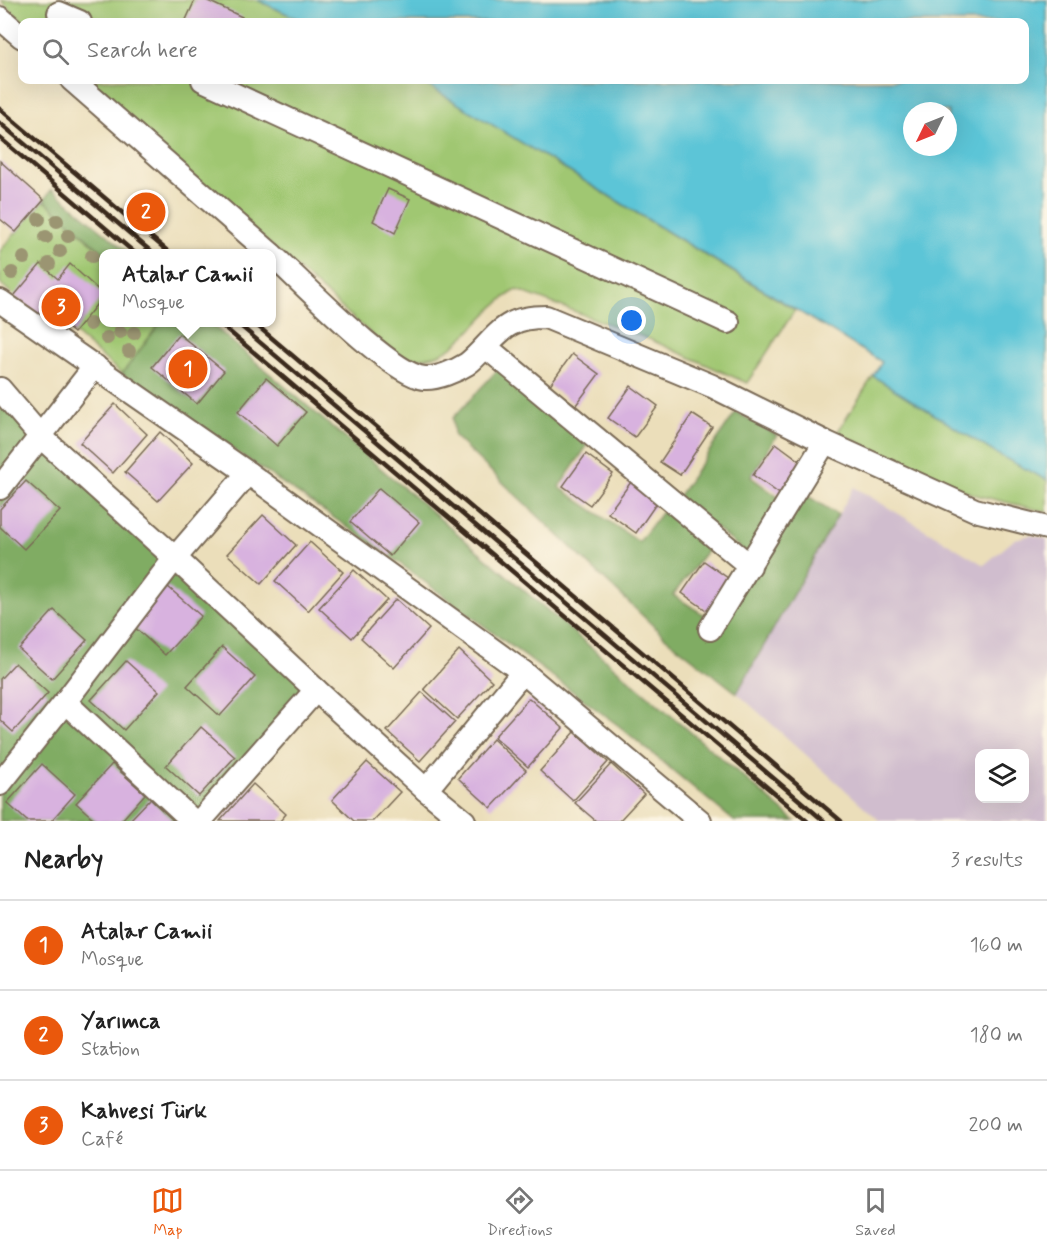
<!DOCTYPE html>
<html lang="en">
<head>
<meta charset="utf-8">
<style>
	:root { --surface:#fff; --page:#f2f2f2; --text:#222; --muted:#767676; --line:#e0e0e0; --accent:#ea580c }
	body { margin:0; font-family:Mynerve,sans-serif; background:var(--page); color:var(--text) }
	.controls { position:absolute; right:18px; bottom:18px; display:grid; overflow:hidden; border-radius:12px; box-shadow:0 6px 24px #0002 }
	.controls button { width:54px; height:54px; display:grid; place-items:center; padding:0; border:0; border-bottom:2px solid var(--line); background:var(--surface); color:var(--text); font:30px sans-serif }
	.compass { position:absolute; left:903px; top:102px; width:54px; height:54px; border-radius:50%; background:var(--surface); box-shadow:0 6px 24px #0002; rotate:227deg }
	.you { position:absolute; left:632px; top:321px; width:21px; height:21px; margin:-15px; border:4px solid #fff; border-radius:50%; background:#1a73e8; box-shadow:0 0 0 9px #1a73e833 }
	.badge { display:grid; place-items:center; width:39px; height:39px; border-radius:50%; background:var(--accent); color:#fff; font-size:20px; font-weight:700 }
	.pin { position:absolute; translate:-50% -50%; border:3px solid #fff; box-shadow:0 2px 6px #0006 }
	.popup { position:absolute; left:99px; top:249px; width:177px; height:78px; box-sizing:border-box; display:grid; place-content:center; border-radius:12px; background:var(--surface); filter:drop-shadow(0 2px 4px #0005); font-size:20px; white-space:nowrap; color:var(--muted) }
	.popup b { font-size:22px; color:var(--text) }
	.popup::after { content:''; position:absolute; left:50%; top:100%; margin-left:-12px; border:12px solid transparent; border-top-color:var(--surface) }
	.list { margin:0; padding:0; list-style:none }
	h2 { display:flex; justify-content:space-between; align-items:center; height:78px; margin:0; padding:0 24px; font-size:26px }
	h2 small { font-size:20px; font-weight:400; color:var(--muted) }
	.list li { display:grid; grid-template-columns:39px 1fr auto; gap:18px; align-items:center; box-sizing:border-box; height:90px; padding:0 24px; border-top:2px solid var(--line) }
	.list b { display:block; font-size:22px; white-space:nowrap }
	.list p { margin:0; font-size:20px; white-space:nowrap; color:var(--muted) }
	.list em { font-size:20px; font-style:normal; color:var(--muted) }
	.icon { flex:none; width:33px; height:33px; fill:none; stroke:currentColor; stroke-width:2; stroke-linecap:round; stroke-linejoin:round }
	.map { position:relative; flex:none; width:1047px; height:821px; overflow:hidden }
	.search { position:absolute; background:var(--surface); box-shadow:0 6px 24px #0002; left:18px; right:18px; top:18px; height:66px; display:flex; align-items:center; gap:15px; box-sizing:border-box; padding:0 21px; border-radius:12px; color:var(--muted); font-size:22px }
	.sheet { height:348px; background:var(--surface) }
	nav { display:flex; justify-content:space-around; align-items:center; box-sizing:border-box; height:84px; border-top:2px solid var(--line); background:var(--surface); font-size:16px; color:var(--muted) }
	nav a { display:grid; justify-items:center; gap:3px }
	nav .on { color:var(--accent) }
	.map>svg:first-child { display:block }
	.industrial { fill:#d0bdce; fill-rule:evenodd }
	.green { fill:#a0c772; stroke:#6e7848; stroke-width:1.5 }
	.forest { fill:#80ac64; stroke:#5e6b41; stroke-width:1.5 }
	.water { fill:#5cc5d7; stroke:#4c787a; stroke-width:1.5; fill-rule:evenodd }
	.building { fill:#d8b2df }
	.lines { fill:none; stroke-linecap:round; stroke-linejoin:round }
	.minor-casing { stroke:#796955; stroke-width:26 }
	.minor { stroke:#fff; stroke-width:22 }
	.rail { stroke:#3b2a1e; stroke-width:4.5 }
	.tree { fill:#9b9572 }
</style>
</head>
<body>
<div class="map">
<svg width="1047" height="821" viewBox="0 0 1047 821">
	<rect width="100%" height="100%" fill="#fcf5e5"/>
	<filter id="ink" filterUnits="userSpaceOnUse"><feTurbulence type="fractalNoise" baseFrequency=".0167" numOctaves="2"/><feDisplacementMap in="SourceGraphic" scale="12" xChannelSelector="R" yChannelSelector="G"/><feConvolveMatrix kernelMatrix="1 2 1 2 8 2 1 2 1" color-interpolation-filters="sRGB"/></filter>
	<filter id="wash" filterUnits="userSpaceOnUse"><feTurbulence type="fractalNoise" baseFrequency=".008" numOctaves="4" result="noise"/><feDisplacementMap in="SourceGraphic" scale="24" xChannelSelector="R" yChannelSelector="G"/><feGaussianBlur stdDeviation="1.35" result="paint"/><feColorMatrix in="noise" values="0 0 0 0 0 0 0 0 0 0 0 0 0 0 0 0 0 1.4 0 .05"/><feComposite in="paint" operator="in"/></filter>
	<g filter="url(#wash)">
		<rect width="100%" height="100%" fill="#ebdeba"/>
		<path class="industrial" d="M854 487 984 565 1015 539 1031 535 1047 539V821H880L737 693ZM980 754H1024V798H980Z"/>
		<g class="green">
			<path d="M1 0H257L304 22H23Z"/>
			<path d="M85 80H419L795 310 747 383 649 339 517 290C478 309 460 364 410 358 402 357 395 352 388 349Z"/>
			<path d="M44 200 104 254V322L160 323 122 374 58 319 50 328 0 283V251Z"/>
			<path d="M873 376 997 454 1047 480V512L972 494 837 433Z"/>
		</g>
		<g class="forest">
			<path d="M52 189 129 253H104L44 200Z"/>
			<path d="M160 323H210L795 821H734L619 726 390 556 122 374Z"/>
			<path d="M502 365 587 446 559 487 639 542 668 504 713 543 673 595 709 618 803 493 838 515 737 693 666 638 454 436 453 418Z"/>
			<path d="M0 389 316 690 200 821H0Z"/>
			<path d="M736 412 777 435 751 477 782 500 750 556 678 497Z"/>
		</g>
		<path class="water" d="M257 0H1047V480L997 454 873 376 882 362 419 80H1024V22H305ZM912 111H948V147H912Z"/>
		<g id="blocks">
			<g class="building">
				<path d="M195 0H206L242 17 240 22H185Z"/>
				<path d="M0 161 44 200 16 232 0 219Z"/>
				<path d="M388 189 410 199 395 233 373 221Z"/>
				<path d="M41 264 58 279 70 264 104 295 74 333 58 319 50 328 14 296Z"/>
				<path d="M179 334 224 371 197 404 152 367Z"/>
				<path d="M572 354 599 374 576 405 549 386Z"/>
				<path d="M266 378 306 412 277 446 238 412Z"/>
				<path d="M631 386 658 406 635 437 608 418Z"/>
				<path d="M115 404 147 434 113 473 80 443Z"/>
				<path d="M692 414 712 427 680 475 660 462Z"/>
				<path d="M160 432 193 463 158 501 125 472Z"/>
				<path d="M776 443 803 463 781 495 753 475Z"/>
				<path d="M586 454 613 474 590 505 563 486Z"/>
				<path d="M26 481 60 511 24 549 0 527V509Z"/>
				<path d="M631 482 658 501 636 533 608 513Z"/>
				<path d="M379 488 419 522 390 556 350 522Z"/>
				<path d="M263 515 296 545 261 584 227 554Z"/>
				<path d="M310 542 343 572 308 611 275 581Z"/>
				<path d="M704 561 732 581 709 612 682 593Z"/>
				<path d="M354 570 387 600 352 638 319 608Z"/>
				<path d="M167 586 201 616 165 655 132 625Z"/>
				<path d="M396 599 429 629 394 668 361 638Z"/>
				<path d="M54 610 87 640 52 679 19 649Z"/>
				<path d="M222 647 255 677 220 716 187 686Z"/>
				<path d="M459 650 492 681 457 719 424 689Z"/>
				<path d="M126 661 159 691 124 730 91 700Z"/>
				<path d="M15 663 48 693 13 732 0 720V679Z"/>
				<path d="M422 692 455 722 420 761 387 731Z"/>
				<path d="M529 698 563 728 528 767 494 737Z"/>
				<path d="M201 727 235 757 199 796 166 766Z"/>
				<path d="M575 732 608 762 573 801 540 771Z"/>
				<path d="M493 739 526 770 491 808 458 778Z"/>
				<path d="M367 762 400 792 373 821H354L332 800Z"/>
				<path d="M42 764 75 794 51 821H27L7 803Z"/>
				<path d="M112 764 145 794 121 821H96L76 803Z"/>
				<path d="M611 764 644 794 619 821H596L575 803Z"/>
				<path d="M253 784 286 814 280 821H220Z"/>
				<path d="M150 799 174 821H129Z"/>
			</g>
		</g>
	</g>
	<g filter="url(#ink)">
		<use href="#blocks" fill-opacity="0" stroke="#796955" stroke-width="1.5"/>
		<g class="lines">
			<defs>
				<g id="minor">
					<path d="M59 13 80 22"/>
					<path d="M0 18 22 37"/>
					<path d="M72 80 271 254"/>
					<path d="M203 80 728 322"/>
					<path d="M272 255C301 281 390 374 424 378 437 379 456 371 467 364 482 353 495 332 511 324 521 318 535 317 546 317L712 386 825 442 975 510 1047 528"/>
					<path d="M0 301 248 473 523 672 700 821"/>
					<path d="M486 347 750 566"/>
					<path d="M0 389 41 437 175 558 316 690 426 790 464 821"/>
					<path d="M0 488 95 366"/>
					<path d="M710 629 825 442"/>
					<path d="M65 702 193 821"/>
					<path d="M0 784 65 702 175 558 248 473"/>
					<path d="M426 790 523 672"/>
					<path d="M200 821 316 690"/>
				</g>
			</defs>
			<use href="#minor" class="minor-casing"/>
			<use href="#minor" class="minor"/>
			<g class="rail">
				<path d="M0 109 171 254"/>
				<path d="M0 123 154 254"/>
				<path d="M0 138 136 254"/>
				<path d="M218 322 807 821"/>
				<path d="M236 322 824 821"/>
				<path d="M253 322 841 821"/>
			</g>
		</g>
		<g class="tree">
			<circle cx="39" cy="219" r="7"/>
			<circle cx="57" cy="221" r="7"/>
			<circle cx="68" cy="236" r="7"/>
			<circle cx="46" cy="237" r="7"/>
			<circle cx="60" cy="251" r="7"/>
			<circle cx="92" cy="256" r="7"/>
			<circle cx="24" cy="258" r="7"/>
			<circle cx="49" cy="264" r="7"/>
			<circle cx="12" cy="273" r="7"/>
			<circle cx="90" cy="324" r="7"/>
			<circle cx="120" cy="332" r="7"/>
			<circle cx="134" cy="333" r="7"/>
			<circle cx="107" cy="338" r="7"/>
			<circle cx="129" cy="351" r="7"/>
		</g>
	</g>
</svg>
<div class="controls">
<button><svg class="icon" aria-label="layers" viewBox="0 0 24 24"><path d="M12 4l9 5-9 5-9-5zM3 14l9 5 9-5"/></svg></button>
</div>
<svg class="compass" viewBox="-18 -18 36 36"><path d="M0-13l5 13h-10z" fill="#e53935"/><path d="M0 13l5-13h-10z" fill="#767676"/></svg>
<div class="you"></div>
<div class="pin badge" style="left:188px;top:369px">1</div>
<div class="popup"><b>Atalar Camii</b>Mosque</div>
<div class="pin badge" style="left:146px;top:212px">2</div>
<div class="pin badge" style="left:61px;top:307px">3</div>
<div class="search"><svg class="icon" aria-label="search" viewBox="0 0 24 24"><circle cx="10" cy="10" r="6"/><path d="M15 15l6 6"/></svg>Search here</div>
</div>
<section class="sheet">
<h2>Nearby<small>3 results</small></h2>
<ul class="list">
<li><span class="badge">1</span><div><b>Atalar Camii</b><p>Mosque</p></div><em>160 m</em></li>
<li><span class="badge">2</span><div><b>Yarımca</b><p>Station</p></div><em>180 m</em></li>
<li><span class="badge">3</span><div><b>Kahvesi Türk</b><p>Café</p></div><em>200 m</em></li>
</ul>
</section>
<nav>
<a class="on"><svg class="icon" aria-label="map" viewBox="0 0 24 24"><path d="M3 6l6-2 6 2 6-2v14l-6 2-6-2-6 2zM9 4v14M15 6v14"/></svg>Map</a>
<a><svg class="icon" aria-label="directions" viewBox="0 0 24 24"><path d="M12 3l9 9-9 9-9-9zM9 14v-3h6M13 9l2 2-2 2"/></svg>Directions</a>
<a><svg class="icon" aria-label="saved" viewBox="0 0 24 24"><path d="M7 4h10v16l-5-4-5 4z"/></svg>Saved</a>
</nav>
</body>
</html>
